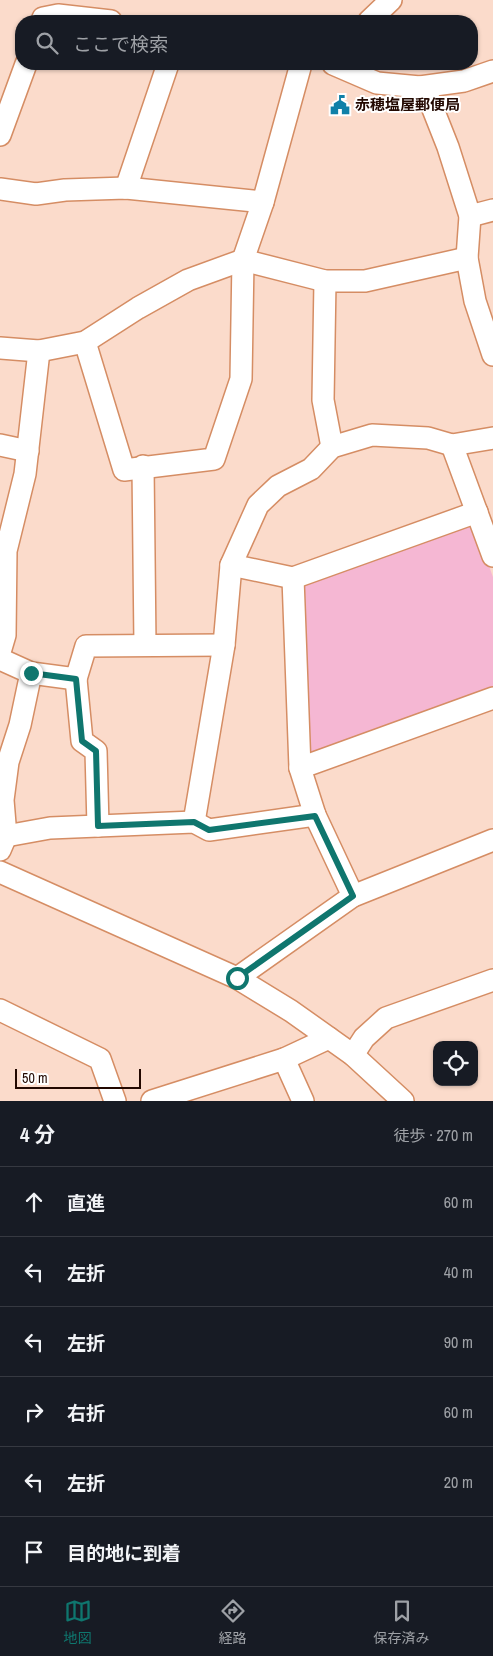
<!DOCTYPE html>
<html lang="ja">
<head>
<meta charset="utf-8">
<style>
	:root { --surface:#171b24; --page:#242831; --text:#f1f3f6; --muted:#9ea1a6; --line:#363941; --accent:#0f766e }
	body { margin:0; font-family:"Archivo Narrow","Noto Sans JP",sans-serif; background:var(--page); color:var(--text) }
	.controls { position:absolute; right:15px; bottom:15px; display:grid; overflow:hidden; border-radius:10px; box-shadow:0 1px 4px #0004 }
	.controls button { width:45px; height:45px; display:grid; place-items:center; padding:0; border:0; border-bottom:1px solid var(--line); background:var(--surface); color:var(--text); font:25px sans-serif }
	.scale { position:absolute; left:15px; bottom:12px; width:126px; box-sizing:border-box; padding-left:5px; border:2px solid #220800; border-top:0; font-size:14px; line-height:18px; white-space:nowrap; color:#220800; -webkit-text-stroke:4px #fff; paint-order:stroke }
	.stop { position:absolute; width:15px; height:15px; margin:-11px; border:4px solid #0f766e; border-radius:50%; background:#fff }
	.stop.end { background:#0f766e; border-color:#fff; box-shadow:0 1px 5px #0008 }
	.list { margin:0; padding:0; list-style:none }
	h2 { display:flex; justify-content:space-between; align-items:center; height:65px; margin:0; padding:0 20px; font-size:21px }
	h2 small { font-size:16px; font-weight:400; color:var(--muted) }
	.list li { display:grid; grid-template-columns:32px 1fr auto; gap:15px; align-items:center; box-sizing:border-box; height:70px; padding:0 20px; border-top:1px solid var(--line) }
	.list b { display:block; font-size:19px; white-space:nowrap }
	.list em { font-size:16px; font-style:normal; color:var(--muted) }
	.icon { flex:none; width:28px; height:28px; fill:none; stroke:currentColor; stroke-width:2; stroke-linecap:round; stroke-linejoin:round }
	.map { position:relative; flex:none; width:493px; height:1101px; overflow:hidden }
	.search { position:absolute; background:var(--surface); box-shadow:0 1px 4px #0004; left:15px; right:15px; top:15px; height:55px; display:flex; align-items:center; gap:12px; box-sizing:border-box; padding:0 18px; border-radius:20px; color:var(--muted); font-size:19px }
	.sheet { height:485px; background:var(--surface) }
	nav { display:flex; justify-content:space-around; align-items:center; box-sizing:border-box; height:70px; border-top:1px solid var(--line); background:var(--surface); font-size:14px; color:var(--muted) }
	nav a { display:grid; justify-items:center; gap:2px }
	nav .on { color:var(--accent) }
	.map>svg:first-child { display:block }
	.green { fill:#f5b7d3 }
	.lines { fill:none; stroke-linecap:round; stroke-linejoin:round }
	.minor-casing { stroke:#d58d64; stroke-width:24 }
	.minor { stroke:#fff; stroke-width:21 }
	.route { stroke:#0f766e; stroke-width:6 }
	.labels { text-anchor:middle; stroke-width:4; stroke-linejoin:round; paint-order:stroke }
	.poi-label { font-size:15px; font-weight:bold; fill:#220800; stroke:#fff; text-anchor:start }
</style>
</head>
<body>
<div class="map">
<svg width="493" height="1101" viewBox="0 0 493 1101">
	<rect width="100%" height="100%" fill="#fbdbcb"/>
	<path class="green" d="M473 523 493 577V689L312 755 304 750 299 588 304 580Z"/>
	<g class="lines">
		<defs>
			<g id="minor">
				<path d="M42 21 43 18 58 15 111 21"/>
				<path d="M369 21 391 0"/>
				<path d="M333 64 377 83 420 87 429 99 448 147 470 216 467 258 475 301 493 355"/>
				<path d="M420 87 464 81 493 71"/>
				<path d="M0 135 26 64"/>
				<path d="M126 188 168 64"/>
				<path d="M0 189 36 194 65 190 126 188 263 202"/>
				<path d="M470 216 493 210"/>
				<path d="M325 281 323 400 332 447"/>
				<path d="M85 342 124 470 214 459 241 379 243 260 263 202 301 64"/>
				<path d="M0 348 39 351 85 342 138 308 188 280 243 260 325 281H365L467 258"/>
				<path d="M0 445 28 451"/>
				<path d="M452 445 493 556"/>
				<path d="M143 466 145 645"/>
				<path d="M231 565 293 578 477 512"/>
				<path d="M293 578 300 768 315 815 353 896"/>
				<path d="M0 652 5 635 6 551 25 474 39 351"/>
				<path d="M0 659 31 673 76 679 86 646 224 645"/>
				<path d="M76 679 82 741 96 751 98 826"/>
				<path d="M300 768 493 698"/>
				<path d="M194 822 224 645 231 565 258 505 278 486 311 469 332 447 372 435 428 438 452 445 493 438"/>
				<path d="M6 836 50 828 194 822 209 830 315 815"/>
				<path d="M0 850 6 836 3 800 8 762 20 725 31 673"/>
				<path d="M0 872 237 978 291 1011 353 1055 403 1101"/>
				<path d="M237 978 353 896 493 840"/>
				<path d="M0 1010 100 1059 115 1101"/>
				<path d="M353 1055 364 1038 386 1018 493 980"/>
				<path d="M284 1059 303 1101"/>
				<path d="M152 1101 284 1059 329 1038"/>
			</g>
		</defs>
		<use href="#minor" class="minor-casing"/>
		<use href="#minor" class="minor"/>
	</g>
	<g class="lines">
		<path class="route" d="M31 673 76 679 82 741 96 751 98 826 194 822 209 830 315 816 353 896 237 978"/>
	</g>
	<defs>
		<symbol id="civic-bare" viewBox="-9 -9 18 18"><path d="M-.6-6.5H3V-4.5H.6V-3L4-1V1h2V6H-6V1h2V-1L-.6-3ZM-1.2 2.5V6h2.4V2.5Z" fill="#1080a8" stroke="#fff" stroke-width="2.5" paint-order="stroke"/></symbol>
	</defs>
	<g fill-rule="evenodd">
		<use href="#civic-bare" x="326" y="91" width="28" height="28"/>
	</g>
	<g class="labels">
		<g class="poi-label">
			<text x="355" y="110">赤穂塩屋郵便局</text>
		</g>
	</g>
</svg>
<div class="controls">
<button><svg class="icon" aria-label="locate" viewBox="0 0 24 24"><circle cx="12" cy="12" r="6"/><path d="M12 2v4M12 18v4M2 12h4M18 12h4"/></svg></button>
</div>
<div class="scale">50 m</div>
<div class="stop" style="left:237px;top:978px"></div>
<div class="stop end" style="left:31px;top:673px"></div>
<div class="search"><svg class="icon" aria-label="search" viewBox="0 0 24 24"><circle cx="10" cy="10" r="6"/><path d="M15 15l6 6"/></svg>ここで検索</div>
</div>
<section class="sheet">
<h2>4 分<small>徒歩 · 270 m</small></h2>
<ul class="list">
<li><svg class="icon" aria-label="ahead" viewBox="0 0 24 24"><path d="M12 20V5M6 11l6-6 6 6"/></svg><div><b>直進</b></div><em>60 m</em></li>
<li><svg class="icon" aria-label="left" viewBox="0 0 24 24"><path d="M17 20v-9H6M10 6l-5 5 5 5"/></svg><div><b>左折</b></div><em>40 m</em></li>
<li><svg class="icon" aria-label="left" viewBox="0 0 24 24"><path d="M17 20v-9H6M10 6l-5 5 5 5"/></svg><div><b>左折</b></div><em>90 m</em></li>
<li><svg class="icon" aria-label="right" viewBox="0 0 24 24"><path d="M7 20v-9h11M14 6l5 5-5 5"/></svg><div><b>右折</b></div><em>60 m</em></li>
<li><svg class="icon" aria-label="left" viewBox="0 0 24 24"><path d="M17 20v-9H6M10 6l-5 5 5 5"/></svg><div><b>左折</b></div><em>20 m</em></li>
<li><svg class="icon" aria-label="arrive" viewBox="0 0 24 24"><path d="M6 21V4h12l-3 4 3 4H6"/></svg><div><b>目的地に到着</b></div></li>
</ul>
</section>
<nav>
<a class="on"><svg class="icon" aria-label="map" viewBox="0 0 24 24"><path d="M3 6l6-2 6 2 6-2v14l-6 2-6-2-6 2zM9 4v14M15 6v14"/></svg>地図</a>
<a><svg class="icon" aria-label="directions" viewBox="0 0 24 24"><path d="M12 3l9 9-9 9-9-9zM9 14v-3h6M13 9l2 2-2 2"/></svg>経路</a>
<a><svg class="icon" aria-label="saved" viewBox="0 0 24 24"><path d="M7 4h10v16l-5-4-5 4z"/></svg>保存済み</a>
</nav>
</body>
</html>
